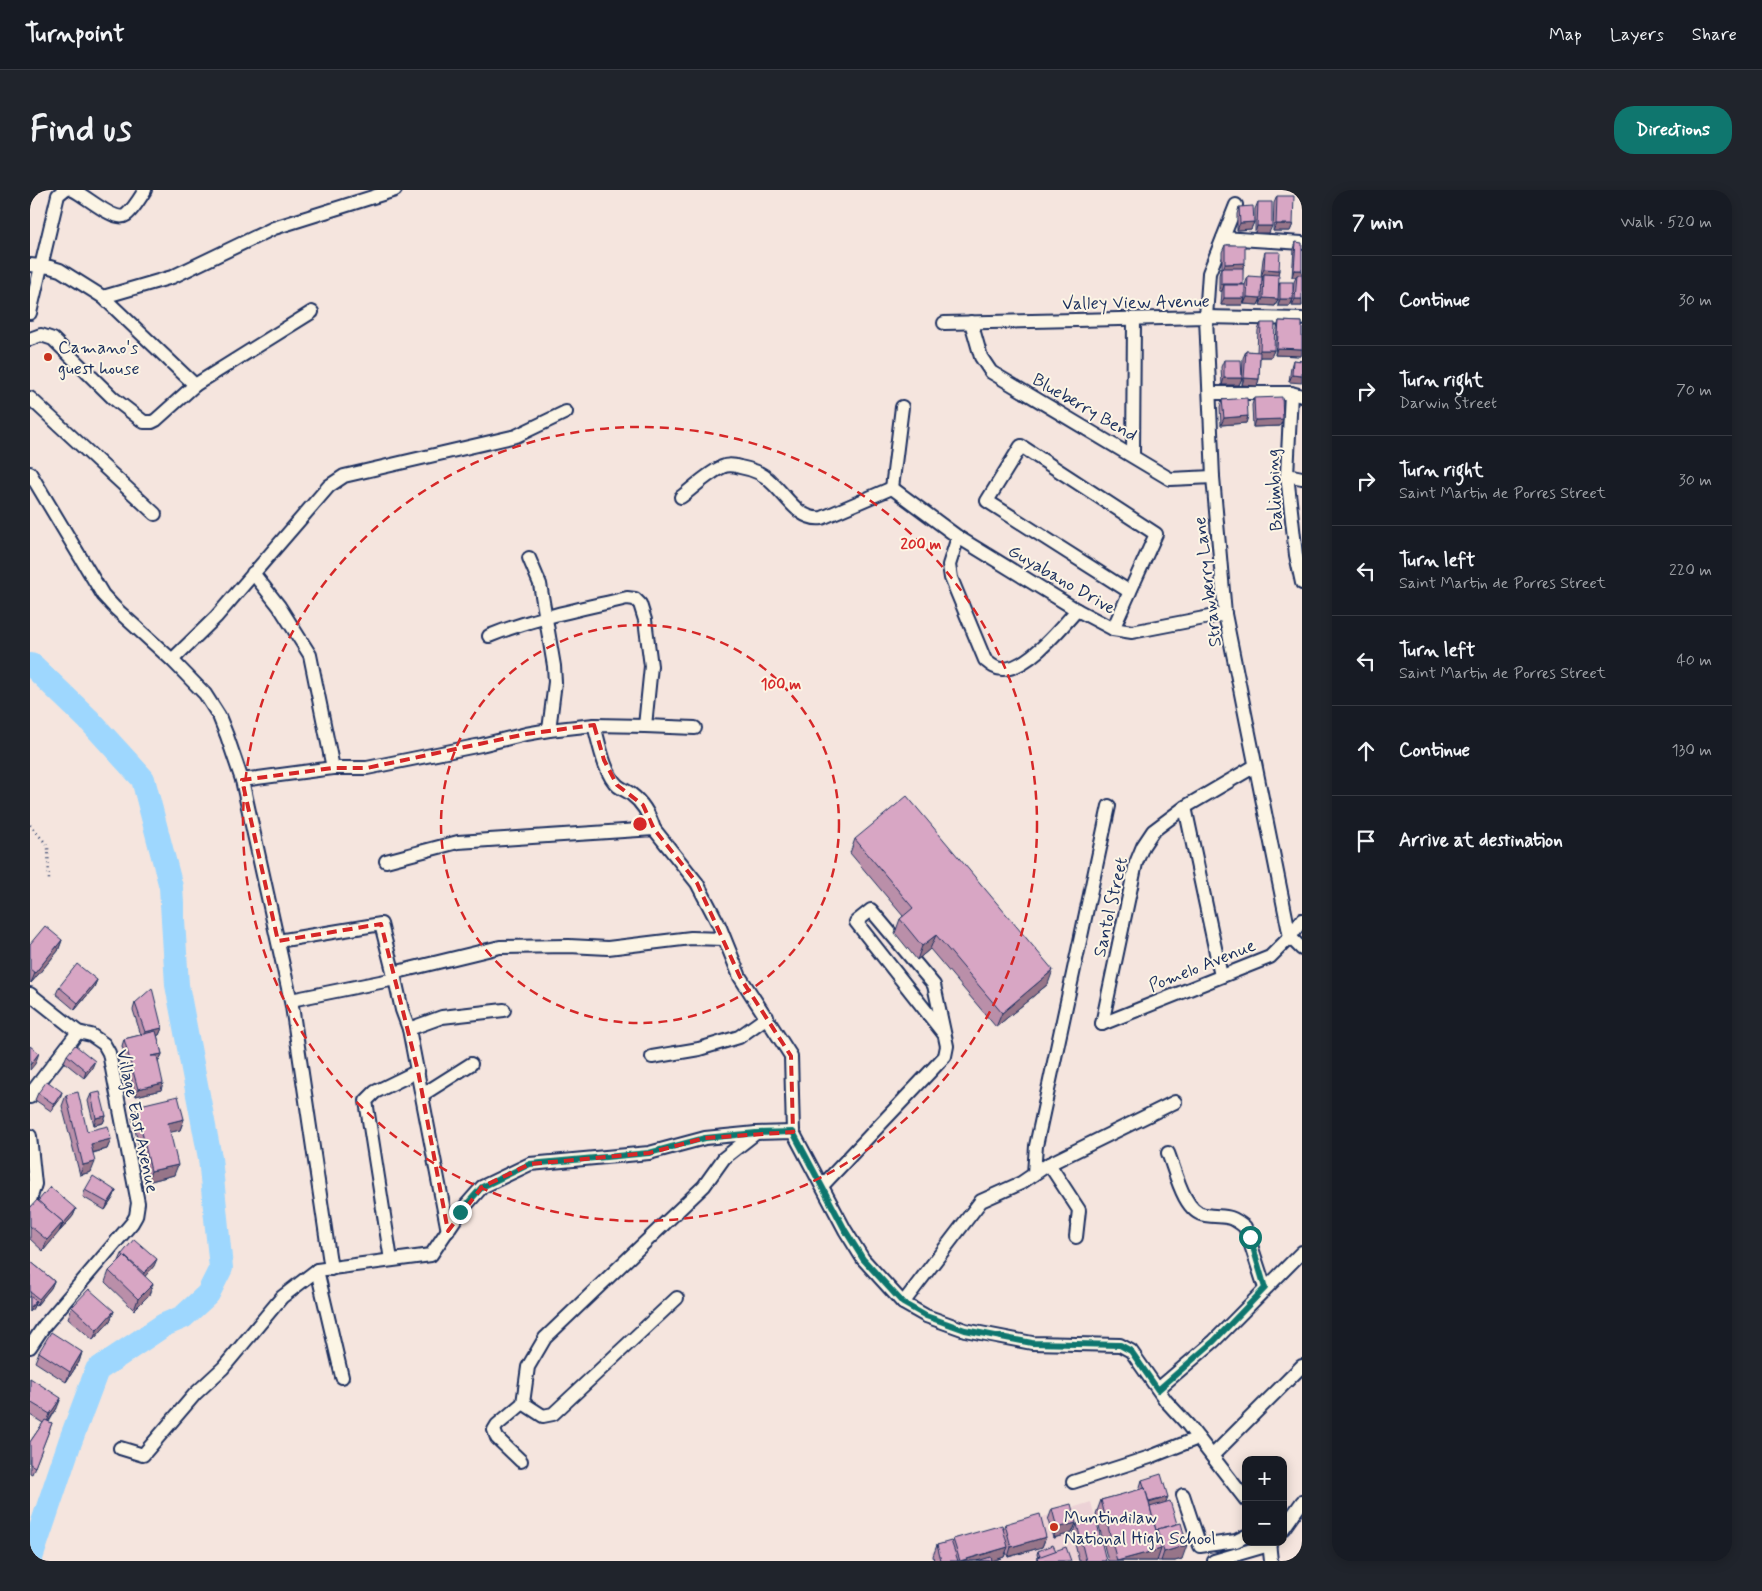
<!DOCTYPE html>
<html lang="en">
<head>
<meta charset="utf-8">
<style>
	:root { --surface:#171b24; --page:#20242c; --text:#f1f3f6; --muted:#9ea1a6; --line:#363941; --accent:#0f766e }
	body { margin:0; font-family:Mynerve,sans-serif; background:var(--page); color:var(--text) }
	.controls { position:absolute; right:15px; bottom:15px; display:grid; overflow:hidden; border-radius:10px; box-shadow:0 2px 12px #0003 }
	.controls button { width:45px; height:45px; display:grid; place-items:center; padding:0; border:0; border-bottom:1px solid var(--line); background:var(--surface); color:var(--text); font:25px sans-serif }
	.stop { position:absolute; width:15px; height:15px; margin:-11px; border:4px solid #0f766e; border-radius:50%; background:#fff }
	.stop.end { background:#0f766e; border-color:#fff; box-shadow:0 1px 5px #0008 }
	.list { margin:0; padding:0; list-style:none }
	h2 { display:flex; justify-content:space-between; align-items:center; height:65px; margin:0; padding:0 20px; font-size:21px }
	h2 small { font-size:16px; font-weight:400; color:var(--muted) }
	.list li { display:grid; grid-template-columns:32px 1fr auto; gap:15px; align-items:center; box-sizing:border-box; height:90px; padding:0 20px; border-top:1px solid var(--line) }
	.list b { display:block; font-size:19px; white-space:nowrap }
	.list p { margin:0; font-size:16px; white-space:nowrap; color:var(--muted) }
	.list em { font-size:16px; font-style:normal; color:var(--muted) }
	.icon { flex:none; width:28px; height:28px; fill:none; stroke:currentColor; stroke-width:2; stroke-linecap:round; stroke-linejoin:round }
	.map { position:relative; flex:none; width:1272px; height:1371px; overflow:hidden; border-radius:20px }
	header { display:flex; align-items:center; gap:30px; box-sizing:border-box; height:70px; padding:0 25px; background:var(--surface); border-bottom:1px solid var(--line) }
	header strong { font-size:24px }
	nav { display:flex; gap:28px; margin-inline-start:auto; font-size:18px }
	.intro { display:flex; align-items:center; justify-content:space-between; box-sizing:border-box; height:120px; padding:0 30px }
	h1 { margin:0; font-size:35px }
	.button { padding:12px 22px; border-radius:20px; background:var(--accent); color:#fff; font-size:18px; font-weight:700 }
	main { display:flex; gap:30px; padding:0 30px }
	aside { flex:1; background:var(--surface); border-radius:20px; box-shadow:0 2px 12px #0003 }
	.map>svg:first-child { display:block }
	.built { fill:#ecd2d6 }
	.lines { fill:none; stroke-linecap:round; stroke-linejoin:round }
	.river { stroke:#9ed7fe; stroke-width:24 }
	.minor-casing { stroke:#1b2f5e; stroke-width:16 }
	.path { stroke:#1b2f5e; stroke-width:2.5; stroke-dasharray:1 4; stroke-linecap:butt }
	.minor { stroke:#fcf5e5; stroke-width:12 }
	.wall { fill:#ba8fa9; stroke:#1b2f5e }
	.shaded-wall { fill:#977489; stroke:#1b2f5e }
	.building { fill:#d8a6c4; stroke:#1b2f5e }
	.route { stroke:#0f766e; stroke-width:6 }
	.marked { fill:none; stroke:#d62828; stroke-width:4; stroke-dasharray:10 6; stroke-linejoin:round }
	.ring { fill:none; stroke:#d62828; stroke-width:2.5; stroke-dasharray:9 6 }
	.poi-dot { fill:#c8321e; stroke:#fcf5e5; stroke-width:2 }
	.labels { text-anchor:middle; stroke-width:4; stroke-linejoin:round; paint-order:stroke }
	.street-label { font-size:18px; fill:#1b2f5e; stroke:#fcf5e5 }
	.poi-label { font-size:18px; fill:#1b2f5e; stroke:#fcf5e5; text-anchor:start }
	.centre { fill:#d62828; stroke:#fcf5e5; stroke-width:2.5 }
	.ring-label { font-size:15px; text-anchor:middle; font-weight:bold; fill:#d62828; stroke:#fcf5e5; stroke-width:4; stroke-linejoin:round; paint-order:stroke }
</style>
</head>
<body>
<header>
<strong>Turnpoint</strong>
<nav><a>Map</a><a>Layers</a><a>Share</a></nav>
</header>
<div class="intro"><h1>Find us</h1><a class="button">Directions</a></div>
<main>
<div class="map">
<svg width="1272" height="1371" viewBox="0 0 1272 1371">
	<rect width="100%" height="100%" fill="#f5e5de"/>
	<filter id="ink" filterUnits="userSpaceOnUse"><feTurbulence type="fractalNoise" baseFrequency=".02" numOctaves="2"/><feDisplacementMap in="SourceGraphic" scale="10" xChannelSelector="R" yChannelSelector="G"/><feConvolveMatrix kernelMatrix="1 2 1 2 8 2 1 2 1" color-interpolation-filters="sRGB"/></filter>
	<g filter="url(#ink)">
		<path class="built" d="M1061 1312 1075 1371H903L901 1362Z"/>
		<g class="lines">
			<path class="river" d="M0 475 3 476 60 531 113 589 141 697 147 795 180 968 191 1078 178 1104 153 1127 134 1135 67 1180 40 1252 0 1371"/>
			<defs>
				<g id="minor">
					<path d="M43 0C55 5 85 33 96 25 103 20 110 8 115 0"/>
					<path d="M1206 15 1179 83 1176 127 1183 287 1195 424 1260 747 1272 759"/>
					<path d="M1193 48 1272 53"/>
					<path d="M0 75 20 77 30 80 73 107 142 87 244 38 365 0"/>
					<path d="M73 107 165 195 282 122"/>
					<path d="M0 123 28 5 34 0"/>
					<path d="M941 132 951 167 961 182 1140 289 1183 287"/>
					<path d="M914 133 1176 127 1272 129"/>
					<path d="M0 149 11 145 23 149 83 208 114 232H122L126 230 165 195"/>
					<path d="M1181 203H1261L1272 206"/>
					<path d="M1261 203 1257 285 1266 365 1272 393"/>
					<path d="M0 208 125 324"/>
					<path d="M1103 265 1104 129"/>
					<path d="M0 283 73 405 85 418 142 470 175 504 189 526 197 546 212 590 262 816 301 1079"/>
					<path d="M1257 285 1272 288"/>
					<path d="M862 298 872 217"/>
					<path d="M651 307C664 297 677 284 692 277 698 274 704 275 710 277 721 279 734 284 741 292 757 306 769 331 792 328L862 298 928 347 1047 420 1083 439 1102 442 1195 424"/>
					<path d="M928 347 919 375 921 388 955 470C960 474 965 479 972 479 997 480 1031 438 1047 420"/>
					<path d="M499 368 510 394 524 476 525 492 519 540"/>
					<path d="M223 383 249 416 280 465 303 578H337L451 555 496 544 519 540 564 535 615 536 621 476 615 430 610 414 605 409 597 408C551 419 503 428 459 446"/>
					<path d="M1083 439 1126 344 991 256 957 311 1100 402"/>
					<path d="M142 470 186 427 299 296 314 286 486 246 536 222"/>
					<path d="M564 535C569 552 574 584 588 596 592 599 597 601 601 604 613 613 620 626 624 639"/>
					<path d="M615 536 665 538"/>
					<path d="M212 590 303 578"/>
					<path d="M1155 617 1191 786"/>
					<path d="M356 671 428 652 624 639 667 693 689 735 710 787 761 866 763 942"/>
					<path d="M248 751 351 734 365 789"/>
					<path d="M363 783 470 757 539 756 578 758 661 748 694 749"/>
					<path d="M0 804 48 842 61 845 74 854 79 863 108 1013 106 1026 102 1033 14 1136 0 1157"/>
					<path d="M261 810 365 789 372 820 379 839"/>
					<path d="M1072 834 1106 673 1113 656 1123 641 1155 617 1225 576"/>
					<path d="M1072 834 1240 767 1260 747 1272 730"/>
					<path d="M622 867 669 859 709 847 737 827"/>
					<path d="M392 905 441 874"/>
					<path d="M0 907 2 902 48 842"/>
					<path d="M0 946 5 994 0 1010"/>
					<path d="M1138 963C1145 980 1154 1023 1175 1025 1195 1028 1198 1023 1215 1037L1235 1098"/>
					<path d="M1019 974 1049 1020 1046 1047"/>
					<path d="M1004 983 1006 956 1079 616"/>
					<path d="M792 996 915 866 917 856 904 795 841 720 826 732 914 844"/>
					<path d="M418 1041 379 839 412 827 474 820"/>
					<path d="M361 1070 336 911 345 902 388 881"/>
					<path d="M287 1080 312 1187"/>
					<path d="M873 1113 951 1011 991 993 1019 974 1145 912"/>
					<path d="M1128 1199 1184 1151 1272 1062"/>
					<path d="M493 1213 513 1226 523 1224 647 1108"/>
					<path d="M90 1258 113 1265 165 1204 193 1178 252 1107 287 1080 401 1065 430 1022 452 997 500 974 619 963 675 948 726 943 763 942 815 1040 833 1069 873 1113 896 1126 935 1140 1002 1153 1090 1155 1101 1161 1136 1211 1158 1235 1216 1310"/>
					<path d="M1182 1266 1272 1176"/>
					<path d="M491 1271 467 1248 464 1240 467 1235 493 1213 498 1177 515 1148 674 996 694 968 726 943"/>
					<path d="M1043 1292 1120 1267 1168 1248"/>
					<path d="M1153 1305 1170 1356 1206 1351 1216 1346"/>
					<path d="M1253 1339 1272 1312"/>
					<path d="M1239 1352 1241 1371"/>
					<path d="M1184 1371 1239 1355 1241 1352"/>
				</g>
			</defs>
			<use href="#minor" class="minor-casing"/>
			<path class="path" d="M0 635 18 656 19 690"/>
			<use href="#minor" class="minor"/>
		</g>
		<g class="wall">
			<path d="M1247 6 1263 34 1260 41H1243L1244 13Z"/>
			<path d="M1228 12 1239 43H1225V19Z"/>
			<path d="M1209 17 1224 32 1221 39 1207 40V24Z"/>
			<path d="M1266 52 1272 116H1262L1264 92 1266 87H1262L1264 59Z"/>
			<path d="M1195 55 1213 79 1212 95H1215L1218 86 1232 91 1233 87 1231 86 1233 69 1235 62 1249 80 1248 85V98L1250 92 1263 109 1260 116H1248V109L1245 116 1230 115 1231 109 1228 115 1214 114 1215 109 1212 115H1191L1192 101H1189V85L1191 78H1192V62Z"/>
			<path d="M1249 131 1272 132V163L1271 166 1245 165 1247 138Z"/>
			<path d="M1231 133 1244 160 1241 167H1230L1229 189 1227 196 1212 195 1213 168 1216 161 1227 162 1228 140Z"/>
			<path d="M1194 170 1212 188 1209 195H1192L1191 177Z"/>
			<path d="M1263 170 1272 171 1259 192 1261 177Z"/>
			<path d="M1224 208 1253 229 1250 236 1223 237 1222 215Z"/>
			<path d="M1192 210 1218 226 1216 233 1191 235 1190 217Z"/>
			<path d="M825 649 1018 794 966 837 900 759 887 770 865 743 870 729 873 726 820 663Z"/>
			<path d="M32 750 28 761 1 793 0 792V754Z"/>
			<path d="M67 790 64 797 45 820 26 804 29 797Z"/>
			<path d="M105 813 132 838 129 845H127L132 864 129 871H128L131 900 106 906 92 856 94 849 111 845 103 820Z"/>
			<path d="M37 865 62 878 54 888 34 872Z"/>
			<path d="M8 903 30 909 21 921 5 910Z"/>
			<path d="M61 904 76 926 73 933 64 935 58 911Z"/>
			<path d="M36 905 57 941 81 949 77 959 63 963 61 982 50 985 32 916Z"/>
			<path d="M106 916 154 929 150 940 140 942 144 985 117 992 102 927Z"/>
			<path d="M55 1000 86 1001 83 1008 75 1020 53 1007Z"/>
			<path d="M8 1011 46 1019 43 1026 30 1041H29L13 1061 0 1049V1018Z"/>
			<path d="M92 1064 124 1076 115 1086 119 1105 104 1120 75 1092 79 1081 89 1071Z"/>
			<path d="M0 1071 24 1091 21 1098 6 1116 4 1115 3 1118 0 1122Z"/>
			<path d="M42 1117 84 1121 80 1131 63 1150 38 1128Z"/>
			<path d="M9 1162H52L49 1172 36 1192 5 1172Z"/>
			<path d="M0 1188 27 1218 19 1232 22 1233 2 1284 0 1283V1252L13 1233 0 1225Z"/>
			<path d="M1112 1290 1136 1312 1152 1369 1145 1371H1128L1127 1370V1371H1078L1066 1324 1071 1310 1110 1300V1297Z"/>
			<path d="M1022 1319 1046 1333 1042 1343 1023 1348 1018 1330Z"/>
			<path d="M975 1334 1016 1347 1012 1357 978 1367 976 1362 974 1367 962 1371H904L903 1366 907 1355 922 1353 923 1349 973 1340Z"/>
			<path d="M1047 1334 1076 1371H1049L1043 1345Z"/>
			<path d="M1008 1361H1026L1041 1371H1007L1008 1368 1007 1364Z"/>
		</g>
		<g class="shaded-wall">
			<path d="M1224 32 1221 39 1207 40 1210 33Z"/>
			<path d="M1246 34H1263L1260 41H1243Z"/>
			<path d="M1227 36H1242L1239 43H1225Z"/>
			<path d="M1215 73 1212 80 1192 81 1195 74Z"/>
			<path d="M1234 79 1249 80 1247 87 1234 84 1233 87 1231 86Z"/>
			<path d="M1264 80H1272V88L1267 85 1266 87H1262Z"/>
			<path d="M1191 94H1213L1210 101 1194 95 1192 101H1189Z"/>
			<path d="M1217 107 1231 108 1228 115 1214 114Z"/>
			<path d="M1194 108H1215L1212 115H1191Z"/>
			<path d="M1233 108 1248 109 1245 116 1230 115Z"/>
			<path d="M1250 109H1263L1260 116H1248Z"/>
			<path d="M1265 109H1272V116H1262Z"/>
			<path d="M1247 158 1272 159V163L1271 166 1245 165Z"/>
			<path d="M1230 160H1244L1241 167H1227Z"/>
			<path d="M1262 185 1272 186V193L1259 192Z"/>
			<path d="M1194 188H1212L1209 195H1192Z"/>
			<path d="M1214 188 1229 189 1227 196 1212 195Z"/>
			<path d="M1218 226 1216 233 1191 235 1194 228Z"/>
			<path d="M1253 229 1250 236 1223 237 1225 230Z"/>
			<path d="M906 745 900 759 887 770 892 756Z"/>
			<path d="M32 750 28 761 1 793 5 783Z"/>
			<path d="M1023 780 1018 794 966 837 972 823Z"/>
			<path d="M67 790 64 797 45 820 48 813Z"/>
			<path d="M132 838 129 845 112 849 115 842Z"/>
			<path d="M9 863 5 874 0 880V875Z"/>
			<path d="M132 864 129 871 119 873 121 866Z"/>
			<path d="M65 871 62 878 54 888 56 881Z"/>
			<path d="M133 893 131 900 106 906 108 899Z"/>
			<path d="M32 902 30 909 21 921 24 914Z"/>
			<path d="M76 926 73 933 64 935 66 928Z"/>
			<path d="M154 929 150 940 134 944 138 933Z"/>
			<path d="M81 949 77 959 57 964 61 954Z"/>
			<path d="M65 972 61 982 50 985 53 975Z"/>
			<path d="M148 975 144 985 117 992 121 981Z"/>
			<path d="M86 1001 83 1008 75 1020 78 1013Z"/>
			<path d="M46 1019 43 1026 30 1041 33 1034Z"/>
			<path d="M33 1032 29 1042 13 1061 17 1050Z"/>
			<path d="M127 1069 124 1076 112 1090 114 1083Z"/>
			<path d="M24 1091 21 1098 6 1116 9 1109Z"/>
			<path d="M123 1094 119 1105 104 1120 108 1109Z"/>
			<path d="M6 1111 3 1118 0 1122V1118Z"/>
			<path d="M84 1121 80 1131 63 1150 67 1140Z"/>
			<path d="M52 1162 49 1172 36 1192 40 1182Z"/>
			<path d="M31 1208 27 1218 16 1235 20 1224Z"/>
			<path d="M1138 1307 1135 1314 1120 1319 1119 1313Z"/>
			<path d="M1046 1333 1042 1343 1023 1348 1027 1338Z"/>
			<path d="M1016 1347 1012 1357 978 1367 981 1357Z"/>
			<path d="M1157 1355 1152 1369 1145 1371H1131L1134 1362Z"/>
			<path d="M978 1357 974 1367 962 1371H931Z"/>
			<path d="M1131 1359 1127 1371H1087Z"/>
		</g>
		<g class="building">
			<path d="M1247 6H1264L1263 34H1246Z"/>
			<path d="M1228 12H1242V36H1227Z"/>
			<path d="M1223 16 1224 32 1210 33 1209 17Z"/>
			<path d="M1266 52 1272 53V80H1264Z"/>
			<path d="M1195 55H1215V73L1195 74Z"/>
			<path d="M1235 62H1250L1249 80 1234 79Z"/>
			<rect x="1191" y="78" width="22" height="16"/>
			<path d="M1234 84 1249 85 1248 109 1233 108Z"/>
			<path d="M1267 85H1272V109H1265Z"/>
			<path d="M1218 86 1232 87 1231 108 1217 107Z"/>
			<rect x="1250" y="92" width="13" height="17"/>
			<rect x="1194" y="95" width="21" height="13"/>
			<path d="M1249 131 1272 132V159L1247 158Z"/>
			<path d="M1231 133H1245L1244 160H1230Z"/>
			<path d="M1216 161 1230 162 1229 189 1214 188Z"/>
			<path d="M1194 170H1211L1212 188H1194Z"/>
			<path d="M1263 170 1272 171V186L1262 185Z"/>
			<path d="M1252 207 1253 229 1225 230 1224 208Z"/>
			<path d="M1217 208 1218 226 1194 228 1192 210Z"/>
			<path d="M877 606 1023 780 972 823 906 745 892 756 870 729 883 718 825 649Z"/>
			<path d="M15 736 32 750 5 783 0 779V754Z"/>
			<path d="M47 774 67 790 48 813 29 797Z"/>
			<path d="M122 798 132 838 115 842 105 813Z"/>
			<path d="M126 841 132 864 121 866H127L133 893 108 899 94 849Z"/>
			<path d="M45 855 65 871 56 881 37 865Z"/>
			<path d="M0 856 9 863 0 875Z"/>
			<path d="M17 891 32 902 24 914 8 903Z"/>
			<path d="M48 902 57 941 78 936 81 949 61 954 65 972 53 975 36 905Z"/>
			<path d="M70 902 76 926 66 928 61 904Z"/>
			<path d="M148 906 154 929 138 933 148 975 121 981 106 916Z"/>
			<path d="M63 986 86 1001 78 1013 55 1000Z"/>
			<path d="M20 997 46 1019 33 1034H32L33 1032 8 1011Z"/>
			<path d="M7 1010 33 1032 17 1050 0 1036V1018Z"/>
			<path d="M104 1049 127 1069 114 1083 92 1064Z"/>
			<path d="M94 1066 123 1094 108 1109 79 1081Z"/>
			<path d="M0 1071 24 1091 9 1109 0 1102Z"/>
			<path d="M59 1099 84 1121 67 1140 42 1117Z"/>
			<path d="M0 1106 6 1111 0 1118Z"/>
			<path d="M21 1142 52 1162 40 1182 9 1162Z"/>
			<path d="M0 1188 31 1208 20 1224 0 1212Z"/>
			<path d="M15 1230 22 1233 5 1277 0 1274V1252Z"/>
			<path d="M1131 1284 1138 1307 1119 1312 1115 1298V1299L1112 1290Z"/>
			<path d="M1115 1298 1131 1359 1087 1371 1071 1310Z"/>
			<path d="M1140 1311 1147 1334 1128 1339V1340H1126L1120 1317Z"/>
			<path d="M1041 1314 1046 1333 1027 1338 1022 1319Z"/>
			<path d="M1010 1324 1016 1347 981 1357 975 1334Z"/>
			<path d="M1066 1329 1076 1371H1056L1047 1334Z"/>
			<path d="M1151 1333 1157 1355 1134 1362 1128 1339Z"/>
			<path d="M972 1335 978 1357 930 1371 923 1349Z"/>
			<path d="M921 1351 928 1371H911L907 1355Z"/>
			<path d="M1023 1355 1026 1361 1010 1367 1008 1361Z"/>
			<path d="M1036 1357 1041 1371H1009L1008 1367Z"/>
			<path d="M961 1367 962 1371H947Z"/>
		</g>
	</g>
	<g class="lines" filter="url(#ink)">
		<path class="route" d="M430 1022 452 997 500 974 619 963 675 948 726 943 763 942 815 1040 833 1069 873 1113 896 1126 935 1140 1002 1153 1090 1155 1101 1161 1128 1200 1184 1151 1235 1098 1220 1047"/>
	</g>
	<path class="marked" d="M564 535 574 570 587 595 613 615 624 639 667 693 710 787 761 866 763 942 675 948 619 963 500 974 452 997 418 1041 388 881 351 734 248 751 212 590 303 578H337L496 544Z"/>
	<g class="ring">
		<circle cx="610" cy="634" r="199"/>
		<circle cx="610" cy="634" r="397"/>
	</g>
	<g class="poi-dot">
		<circle cx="18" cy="167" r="5"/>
		<circle cx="1024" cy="1337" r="5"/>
	</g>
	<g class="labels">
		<g class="street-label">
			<text transform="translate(1106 112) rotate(-1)" y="6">Valley View Avenue</text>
			<text transform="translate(1055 217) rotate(30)" y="6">Blueberry Bend</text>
			<text transform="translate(1244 300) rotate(-93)" y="6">Balimbing</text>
			<text transform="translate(1032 389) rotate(30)" y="6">Guyabano Drive</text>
			<text transform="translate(1177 392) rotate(-97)" y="6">Strawberry Lane</text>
			<text transform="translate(1080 717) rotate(-77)" y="6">Santol Street</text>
			<text transform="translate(1172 775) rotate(-22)" y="6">Pomelo Avenue</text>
			<text transform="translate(108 931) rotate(78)" y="6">Village East Avenue</text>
		</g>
		<g class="poi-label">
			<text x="28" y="163">Camano's<tspan x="28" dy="21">guest house</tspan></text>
			<text x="1034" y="1333">Muntindilaw<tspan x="1034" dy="21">National High School</tspan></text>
		</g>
	</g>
	<circle cx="610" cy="634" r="8" class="centre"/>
	<g class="ring-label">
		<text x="891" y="359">200 m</text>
		<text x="751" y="499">100 m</text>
	</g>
</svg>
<div class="controls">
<button>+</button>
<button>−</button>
</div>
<div class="stop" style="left:1220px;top:1047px"></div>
<div class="stop end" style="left:430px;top:1022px"></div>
</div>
<aside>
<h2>7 min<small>Walk · 520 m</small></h2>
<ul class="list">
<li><svg class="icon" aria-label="ahead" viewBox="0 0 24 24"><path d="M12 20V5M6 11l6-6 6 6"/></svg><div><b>Continue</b></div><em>30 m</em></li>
<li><svg class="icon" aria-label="right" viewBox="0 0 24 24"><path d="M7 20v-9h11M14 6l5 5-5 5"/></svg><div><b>Turn right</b><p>Darwin Street</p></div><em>70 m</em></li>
<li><svg class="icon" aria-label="right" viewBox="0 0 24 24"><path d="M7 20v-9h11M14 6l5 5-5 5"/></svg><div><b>Turn right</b><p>Saint Martin de Porres Street</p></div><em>30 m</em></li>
<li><svg class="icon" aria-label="left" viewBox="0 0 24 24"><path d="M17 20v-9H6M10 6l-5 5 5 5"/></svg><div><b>Turn left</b><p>Saint Martin de Porres Street</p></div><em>220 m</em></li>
<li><svg class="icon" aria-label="left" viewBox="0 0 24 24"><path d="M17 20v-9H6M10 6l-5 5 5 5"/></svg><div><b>Turn left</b><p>Saint Martin de Porres Street</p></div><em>40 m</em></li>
<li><svg class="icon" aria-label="ahead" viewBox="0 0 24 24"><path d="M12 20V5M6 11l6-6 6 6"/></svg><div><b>Continue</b></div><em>130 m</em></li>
<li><svg class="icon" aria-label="arrive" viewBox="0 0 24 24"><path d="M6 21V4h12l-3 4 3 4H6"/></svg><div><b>Arrive at destination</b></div></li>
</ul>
</aside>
</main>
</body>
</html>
